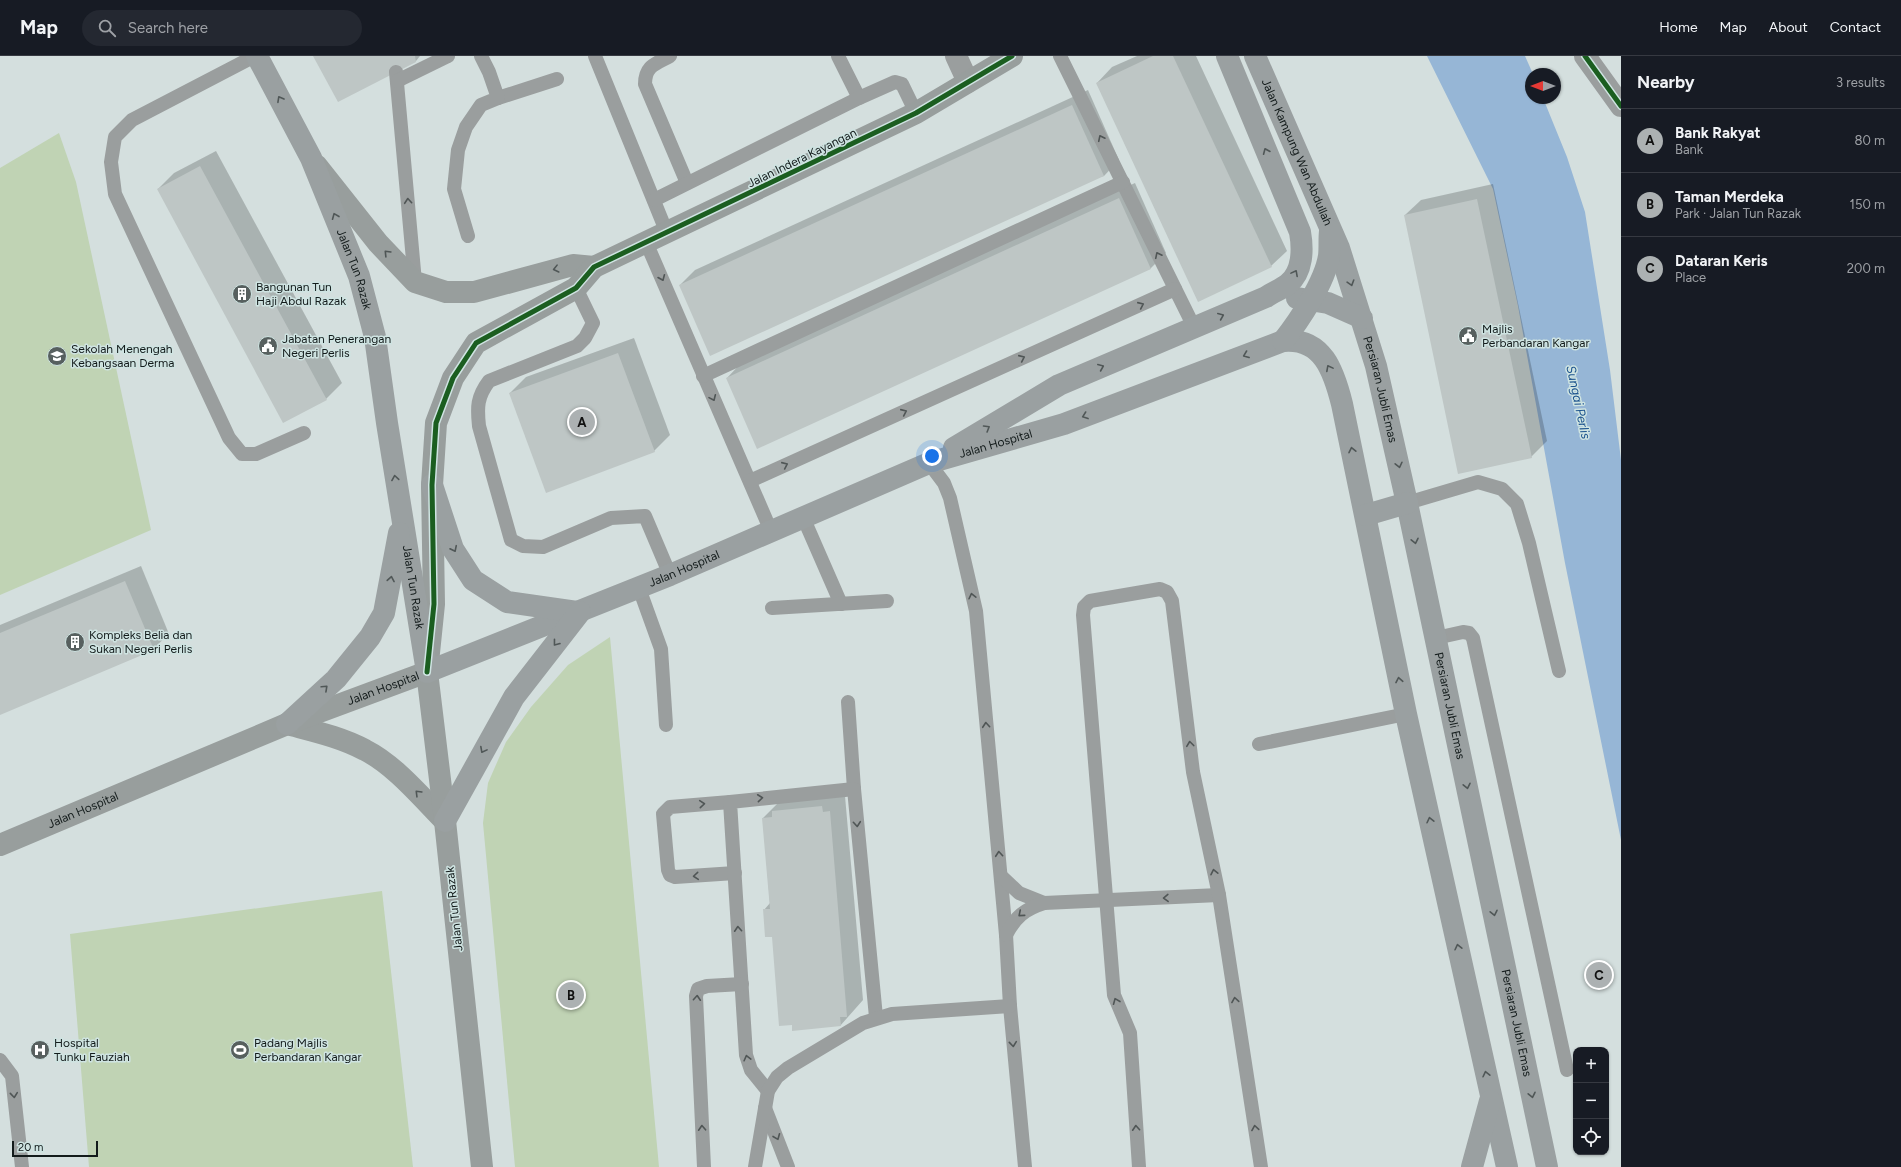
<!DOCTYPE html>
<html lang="en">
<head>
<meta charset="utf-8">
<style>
	:root { --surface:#171b24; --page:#242831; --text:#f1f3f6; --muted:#9ea1a6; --line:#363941; --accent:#acb1b2 }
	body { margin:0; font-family:Figtree,sans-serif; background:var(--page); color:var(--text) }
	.controls { position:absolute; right:12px; bottom:12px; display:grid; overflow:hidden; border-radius:8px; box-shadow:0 1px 3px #0004 }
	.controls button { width:36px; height:36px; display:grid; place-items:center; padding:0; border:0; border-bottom:1px solid var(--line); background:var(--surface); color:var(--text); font:20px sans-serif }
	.compass { position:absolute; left:1525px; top:12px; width:36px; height:36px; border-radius:50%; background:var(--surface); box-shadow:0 1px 3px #0004; rotate:270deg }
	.scale { position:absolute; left:12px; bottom:10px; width:86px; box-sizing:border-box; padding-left:4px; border:2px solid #131b1b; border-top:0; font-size:11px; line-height:14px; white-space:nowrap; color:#131b1b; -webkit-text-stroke:3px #cfe4e2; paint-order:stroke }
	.you { position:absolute; left:932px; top:400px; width:14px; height:14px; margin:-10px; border:3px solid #fff; border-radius:50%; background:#1a73e8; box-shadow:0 0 0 6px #1a73e833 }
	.badge { display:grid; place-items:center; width:26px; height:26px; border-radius:50%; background:var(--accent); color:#111; font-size:13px; font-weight:700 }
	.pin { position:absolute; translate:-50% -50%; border:2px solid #fff; box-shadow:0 1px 4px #0006 }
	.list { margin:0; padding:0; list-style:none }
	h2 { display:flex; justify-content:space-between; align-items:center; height:52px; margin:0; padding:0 16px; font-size:17px }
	h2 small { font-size:13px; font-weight:400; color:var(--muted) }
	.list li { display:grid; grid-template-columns:26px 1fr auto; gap:12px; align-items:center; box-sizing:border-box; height:64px; padding:0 16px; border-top:1px solid var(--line) }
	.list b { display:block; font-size:15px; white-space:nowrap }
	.list p { margin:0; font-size:13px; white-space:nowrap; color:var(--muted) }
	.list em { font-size:13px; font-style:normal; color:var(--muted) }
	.icon { flex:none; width:22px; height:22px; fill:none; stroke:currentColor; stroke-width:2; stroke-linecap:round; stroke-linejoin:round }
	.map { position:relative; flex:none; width:1621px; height:1111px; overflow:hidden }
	header { display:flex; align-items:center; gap:24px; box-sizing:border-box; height:56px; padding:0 20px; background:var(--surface); border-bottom:1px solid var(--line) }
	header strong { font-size:19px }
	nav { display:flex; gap:22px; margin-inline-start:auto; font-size:14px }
	.search { width:280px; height:36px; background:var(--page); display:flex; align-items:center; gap:10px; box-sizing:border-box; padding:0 14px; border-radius:22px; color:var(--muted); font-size:15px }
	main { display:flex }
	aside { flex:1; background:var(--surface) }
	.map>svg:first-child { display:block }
	.green { fill:#c0d3b4 }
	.water { fill:#96b6d6 }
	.shadow { fill:#0003 }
	.building { fill:#bec6c5 }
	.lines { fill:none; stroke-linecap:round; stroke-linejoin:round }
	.lane { stroke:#9a9e9e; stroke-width:14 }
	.street { stroke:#9a9e9e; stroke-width:22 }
	.secondary { stroke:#989e9d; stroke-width:22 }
	.primary { stroke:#9aa0a1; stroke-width:22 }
	.cycleway-casing { stroke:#cfe4e2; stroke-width:8 }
	.cycleway { stroke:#1b5e20; stroke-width:5 }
	.oneway { stroke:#505757 }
	.oneway2 { stroke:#505656 }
	.oneway3 { stroke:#4f5656 }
	.labels { text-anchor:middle; stroke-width:3; stroke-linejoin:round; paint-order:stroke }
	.street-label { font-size:12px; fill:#131b1b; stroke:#cfe4e2 }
	.poi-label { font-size:12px; fill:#131b1b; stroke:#cfe4e2; text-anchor:start }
	.water-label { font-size:13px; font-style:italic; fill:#1c538d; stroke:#cfe4e2 }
</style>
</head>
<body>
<header>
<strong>Map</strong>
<div class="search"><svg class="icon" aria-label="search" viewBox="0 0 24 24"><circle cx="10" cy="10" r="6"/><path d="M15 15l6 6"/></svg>Search here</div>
<nav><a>Home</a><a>Map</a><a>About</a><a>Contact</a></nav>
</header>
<main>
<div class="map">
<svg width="1621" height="1111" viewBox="0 0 1621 1111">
	<rect width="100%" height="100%" fill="#d4dfde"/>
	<g class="green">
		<path d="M59 77 76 126 151 474 0 539V112Z"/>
		<path d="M610 581 659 1111H515L483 767 488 727 506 686 531 651 568 609Z"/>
		<path d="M382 835 413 1111H89L70 878Z"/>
	</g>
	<path class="water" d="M1427 0H1525L1533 18H1531V42H1543L1567 101 1585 156 1610 314 1621 404V784L1565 507 1518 250 1493 133Z"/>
	<g class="shadow">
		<path d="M314 0H420L416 5Z"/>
		<path d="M1137 0H1196L1287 195 1271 210 1097 27 1112 11Z"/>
		<path d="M1088 34 1119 104 1104 120 680 229 695 214Z"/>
		<path d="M216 95 342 327 326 343 158 133 174 117Z"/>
		<path d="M1135 127 1166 197 1150 213 727 322 742 306Z"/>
		<path d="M1493 128 1547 385 1531 401 1405 159 1421 144Z"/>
		<path d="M634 282 670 379 654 395 510 337 526 321Z"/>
		<path d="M141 510 169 578 153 593 0 658V569Z"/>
		<path d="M845 740 863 944 840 970 773 880 764 854 770 847 763 762 778 747Z"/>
	</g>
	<g class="building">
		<path d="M313 0H415L416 6 338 46Z"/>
		<path d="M1153 0H1173L1272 211 1198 246 1096 27Z"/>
		<path d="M1072 49 1104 120 710 300 679 229Z"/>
		<path d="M200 110 327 344 283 367 157 133Z"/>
		<path d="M1119 142 1151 213 757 393 726 322Z"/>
		<path d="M1477 143 1532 402 1458 418 1404 159Z"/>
		<path d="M618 297 655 396 546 437 509 337Z"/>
		<path d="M125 525 154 594 0 659V577Z"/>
		<path d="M822 750 823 756 830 755 847 961H840L841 970 792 975V969L779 970 772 881H765L763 853H770L762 762 772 761V755Z"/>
	</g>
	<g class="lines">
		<g class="lane">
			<path d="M255 0 132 64 115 81 111 106 115 138 229 382 242 398H256L304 377"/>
			<path d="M595 0 667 177"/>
			<path d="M670 0C655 8 645 10 645 28L687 127"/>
			<path d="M838 0 859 42"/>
			<path d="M1060 0 1194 271"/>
			<path d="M396 16 415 226"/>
			<path d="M397 25 448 0"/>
			<path d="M498 42 557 23"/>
			<path d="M654 144 859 42 895 26 902 28 916 57"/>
			<path d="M468 180 454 133 458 94 466 71 481 49 498 42 489 16 481 0"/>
			<path d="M646 186 771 475"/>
			<path d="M576 232 593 267 585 282 577 290 489 325C477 341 477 351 479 370L511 484 523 490 543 491 611 462 645 460 670 519"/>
			<path d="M703 320 1123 126"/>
			<path d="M929 407 944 427 950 442 976 555 1006 879 1010 950 1025 1111"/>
			<path d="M750 425 1175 233"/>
			<path d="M1407 447 1478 426 1502 433 1517 448 1529 487 1559 615"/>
			<path d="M803 461 841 548"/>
			<path d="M639 532 661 593 666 669"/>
			<path d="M772 552 887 545"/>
			<path d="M1436 582 1463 576 1469 577 1473 582 1567 1014"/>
			<path d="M848 646 854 733"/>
			<path d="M1259 688 1406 658"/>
			<path d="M730 746 670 751 663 758 668 814 670 819 675 821 735 817"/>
			<path d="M1001 820 1019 837 1044 847"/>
			<path d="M1006 879C1015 861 1025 853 1044 847L1219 839"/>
			<path d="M0 1004 12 1020 22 1111"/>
			<path d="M768 1035 751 1014 746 999 730 746 854 733 876 961"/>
			<path d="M765 1052 788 1111"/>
			<path d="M704 1111 696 940 698 933 707 930 742 928"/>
			<path d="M755 1111 768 1035 777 1021 788 1012 863 967 892 958 1010 950"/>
			<path d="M1139 1111 1130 977 1114 939 1083 559 1084 551 1090 545 1160 533 1167 536 1172 545 1193 716 1219 839 1261 1111"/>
		</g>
		<g class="street">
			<path d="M956 0 968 26"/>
			<path d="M1585 0 1621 50"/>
		</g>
		<g class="secondary">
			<path d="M317 110 378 187 415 226 446 236H474L573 209 594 211"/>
			<path d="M287 668C313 675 341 681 365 694 395 709 422 742 445 765"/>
			<path id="s1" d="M0 789 287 668 427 616"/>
			<path d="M482 1111 445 765 427 616 434 548 432 429 436 367 453 322 476 287 576 232 594 211 916 57 1012 0"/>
		</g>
		<g class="primary">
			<path id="s2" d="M257 0 311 102 359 220 375 281 387 367 427 616 670 519 929 407 1064 368 1283 285C1323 281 1334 316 1342 348L1406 658 1507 1111"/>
			<path id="s3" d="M1255 0 1339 192 1376 310 1407 447 1547 1111"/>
			<path d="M1297 242 1328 247 1362 262"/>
			<path d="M1283 285C1299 265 1325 226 1329 200 1330 192 1329 183 1330 175"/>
			<path d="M954 392 1059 329 1266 241C1273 236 1282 233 1288 228 1303 216 1303 193 1300 176L1227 0"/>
			<path d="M432 429 453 493 473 524 507 546 577 556"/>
			<path d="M1366 459 1407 447"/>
			<path d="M287 668 336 623 370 581 384 557 399 477"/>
			<path d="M445 765 514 641 580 556"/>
			<path d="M1472 1111 1490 1045"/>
		</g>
		<defs>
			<g id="cycleway">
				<path d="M1585 0 1621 50"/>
				<path d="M427 616 434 548 432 429 436 367 453 322 476 287 576 232 594 211 916 57 1012 0"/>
			</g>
		</defs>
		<use href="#cycleway" class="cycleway-casing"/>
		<use href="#cycleway" class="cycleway"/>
	</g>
	<defs><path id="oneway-chevron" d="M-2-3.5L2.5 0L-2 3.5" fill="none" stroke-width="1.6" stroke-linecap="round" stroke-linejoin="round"/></defs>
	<g class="oneway">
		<use href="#oneway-chevron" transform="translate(280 43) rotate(-119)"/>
		<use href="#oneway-chevron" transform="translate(1266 95) rotate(-113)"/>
		<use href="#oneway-chevron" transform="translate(335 160) rotate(-112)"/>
		<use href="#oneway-chevron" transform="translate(1295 217) rotate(-62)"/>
		<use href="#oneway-chevron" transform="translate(1351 227) rotate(73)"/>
		<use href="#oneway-chevron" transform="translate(1221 260) rotate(-23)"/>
		<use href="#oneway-chevron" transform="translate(1246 299) rotate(159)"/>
		<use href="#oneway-chevron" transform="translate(1101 311) rotate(-23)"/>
		<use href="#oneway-chevron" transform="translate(1329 312) rotate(-118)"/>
		<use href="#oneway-chevron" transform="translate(1085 360) rotate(160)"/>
		<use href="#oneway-chevron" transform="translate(987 372) rotate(-31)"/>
		<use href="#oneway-chevron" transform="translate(1352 394) rotate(-102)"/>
		<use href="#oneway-chevron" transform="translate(1399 409) rotate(77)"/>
		<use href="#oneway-chevron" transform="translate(395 422) rotate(-99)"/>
		<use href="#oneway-chevron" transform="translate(1415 485) rotate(78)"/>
		<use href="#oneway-chevron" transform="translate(454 493) rotate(64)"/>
		<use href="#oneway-chevron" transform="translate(391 523) rotate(-80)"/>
		<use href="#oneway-chevron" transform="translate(556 587) rotate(128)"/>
		<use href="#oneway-chevron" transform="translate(1399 624) rotate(-101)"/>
		<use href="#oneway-chevron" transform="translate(325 632) rotate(-43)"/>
		<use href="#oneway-chevron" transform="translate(483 694) rotate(118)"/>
		<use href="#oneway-chevron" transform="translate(1467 730) rotate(78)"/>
		<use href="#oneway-chevron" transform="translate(1430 764) rotate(-103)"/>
		<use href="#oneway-chevron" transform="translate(1494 857) rotate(78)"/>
		<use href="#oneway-chevron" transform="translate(1458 891) rotate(-103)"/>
		<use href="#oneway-chevron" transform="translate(1486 1018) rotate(-103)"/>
		<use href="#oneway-chevron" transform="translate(1532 1039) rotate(78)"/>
	</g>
	<g class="oneway2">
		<use href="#oneway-chevron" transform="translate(1101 82) rotate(-116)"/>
		<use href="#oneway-chevron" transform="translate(408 145) rotate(-95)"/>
		<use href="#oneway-chevron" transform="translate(1158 199) rotate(-116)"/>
		<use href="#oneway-chevron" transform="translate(662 222) rotate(67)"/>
		<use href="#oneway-chevron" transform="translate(1141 249) rotate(-24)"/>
		<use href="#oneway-chevron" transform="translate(1022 302) rotate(-24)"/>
		<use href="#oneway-chevron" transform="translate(713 342) rotate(66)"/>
		<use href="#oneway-chevron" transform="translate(904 356) rotate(-24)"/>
		<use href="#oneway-chevron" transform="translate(785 409) rotate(-24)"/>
		<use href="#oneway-chevron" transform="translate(972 540) rotate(-103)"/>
		<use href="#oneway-chevron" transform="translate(986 669) rotate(-95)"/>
		<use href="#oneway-chevron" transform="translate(1190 688) rotate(-97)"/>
		<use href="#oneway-chevron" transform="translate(760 742) rotate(-6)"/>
		<use href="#oneway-chevron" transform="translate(702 748) rotate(-5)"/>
		<use href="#oneway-chevron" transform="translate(857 768) rotate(85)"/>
		<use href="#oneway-chevron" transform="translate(999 798) rotate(-95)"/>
		<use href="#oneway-chevron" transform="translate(1214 816) rotate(-102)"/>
		<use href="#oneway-chevron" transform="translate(696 820) rotate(175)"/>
		<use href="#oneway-chevron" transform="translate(1166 842) rotate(178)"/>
		<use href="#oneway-chevron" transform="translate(1021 858) rotate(140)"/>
		<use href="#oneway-chevron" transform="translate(738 873) rotate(-94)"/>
		<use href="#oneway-chevron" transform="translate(697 942) rotate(-86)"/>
		<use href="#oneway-chevron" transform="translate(1235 944) rotate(-99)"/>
		<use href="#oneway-chevron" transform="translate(1116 945) rotate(-112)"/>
		<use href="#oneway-chevron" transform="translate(1013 988) rotate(84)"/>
		<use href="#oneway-chevron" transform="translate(747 1002) rotate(-104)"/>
		<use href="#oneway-chevron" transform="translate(14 1039) rotate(84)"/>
		<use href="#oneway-chevron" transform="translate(702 1072) rotate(-93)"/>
		<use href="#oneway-chevron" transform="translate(1136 1072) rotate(-94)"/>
		<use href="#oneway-chevron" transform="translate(1255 1072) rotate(-99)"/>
		<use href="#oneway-chevron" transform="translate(777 1081) rotate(68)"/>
	</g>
	<g class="oneway3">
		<use href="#oneway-chevron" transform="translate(387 197) rotate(-134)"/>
		<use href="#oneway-chevron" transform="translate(556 213) rotate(166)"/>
		<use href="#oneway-chevron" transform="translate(418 737) rotate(-135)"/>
	</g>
	<defs>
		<symbol id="building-disc" viewBox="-11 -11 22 22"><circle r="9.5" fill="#57605f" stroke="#cfe4e2"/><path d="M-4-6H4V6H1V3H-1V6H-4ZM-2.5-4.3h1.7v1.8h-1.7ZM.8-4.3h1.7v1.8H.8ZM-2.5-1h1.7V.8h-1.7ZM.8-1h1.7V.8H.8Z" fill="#fff"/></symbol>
		<symbol id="civic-disc" viewBox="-11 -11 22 22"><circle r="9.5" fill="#57605f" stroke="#cfe4e2"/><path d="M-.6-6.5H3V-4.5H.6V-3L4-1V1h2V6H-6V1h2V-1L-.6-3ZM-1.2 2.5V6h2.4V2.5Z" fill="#fff"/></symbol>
		<symbol id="school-disc" viewBox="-11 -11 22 22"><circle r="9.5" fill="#57605f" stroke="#cfe4e2"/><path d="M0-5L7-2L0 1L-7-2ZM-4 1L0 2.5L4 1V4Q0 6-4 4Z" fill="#fff"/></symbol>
		<symbol id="hospital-disc" viewBox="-11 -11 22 22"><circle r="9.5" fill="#57605f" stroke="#cfe4e2"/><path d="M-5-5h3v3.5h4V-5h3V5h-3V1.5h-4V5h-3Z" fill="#fff"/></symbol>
		<symbol id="stadium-disc" viewBox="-11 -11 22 22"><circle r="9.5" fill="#57605f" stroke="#cfe4e2"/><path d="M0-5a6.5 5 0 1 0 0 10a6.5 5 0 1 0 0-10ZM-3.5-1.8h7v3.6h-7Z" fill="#fff"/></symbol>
	</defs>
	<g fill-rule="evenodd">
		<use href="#building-disc" x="231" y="227" width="22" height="22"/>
		<use href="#civic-disc" x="1457" y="269" width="22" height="22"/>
		<use href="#civic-disc" x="257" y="279" width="22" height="22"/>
		<use href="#school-disc" x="46" y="289" width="22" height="22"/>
		<use href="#building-disc" x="64" y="575" width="22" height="22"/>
		<use href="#hospital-disc" x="29" y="983" width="22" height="22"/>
		<use href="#stadium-disc" x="229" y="983" width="22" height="22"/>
	</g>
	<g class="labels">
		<g class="street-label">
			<text dy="4" stroke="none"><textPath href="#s3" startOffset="105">Jalan Kampung Wan Abdullah</textPath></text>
			<text transform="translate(802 102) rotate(-26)" y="4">Jalan Indera Kayangan</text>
			<text dy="4" stroke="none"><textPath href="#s2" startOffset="235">Jalan Tun Razak</textPath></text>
			<text dy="4" stroke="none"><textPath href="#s3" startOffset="357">Persiaran Jubli Emas</textPath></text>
			<text dy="4" stroke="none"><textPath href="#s2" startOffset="1258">Jalan Hospital</textPath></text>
			<text dy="4" stroke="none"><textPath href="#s2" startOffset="922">Jalan Hospital</textPath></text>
			<text dy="4" stroke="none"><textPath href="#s2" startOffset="559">Jalan Tun Razak</textPath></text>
			<text dy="4" stroke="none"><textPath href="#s1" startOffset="414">Jalan Hospital</textPath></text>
			<text dy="4" stroke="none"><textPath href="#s3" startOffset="681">Persiaran Jubli Emas</textPath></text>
			<text dy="4" stroke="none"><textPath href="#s1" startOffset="90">Jalan Hospital</textPath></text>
			<text transform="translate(454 853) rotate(-96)" y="4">Jalan Tun Razak</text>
			<text dy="4" stroke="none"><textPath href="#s3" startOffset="1005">Persiaran Jubli Emas</textPath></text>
		</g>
		<g class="poi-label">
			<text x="256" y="235">Bangunan Tun<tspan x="256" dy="14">Haji Abdul Razak</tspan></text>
			<text x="1482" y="277">Majlis<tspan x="1482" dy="14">Perbandaran Kangar</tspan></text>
			<text x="282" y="287">Jabatan Penerangan<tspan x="282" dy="14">Negeri Perlis</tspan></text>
			<text x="71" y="297">Sekolah Menengah<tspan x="71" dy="14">Kebangsaan Derma</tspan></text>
			<text x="89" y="583">Kompleks Belia dan<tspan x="89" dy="14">Sukan Negeri Perlis</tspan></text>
			<text x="54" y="991">Hospital<tspan x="54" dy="14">Tunku Fauziah</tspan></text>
			<text x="254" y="991">Padang Majlis<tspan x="254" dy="14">Perbandaran Kangar</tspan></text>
		</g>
		<g class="water-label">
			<text transform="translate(1579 346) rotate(78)" y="5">Sungai Perlis</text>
		</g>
	</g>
</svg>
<div class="controls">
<button>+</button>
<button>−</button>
<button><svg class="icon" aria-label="locate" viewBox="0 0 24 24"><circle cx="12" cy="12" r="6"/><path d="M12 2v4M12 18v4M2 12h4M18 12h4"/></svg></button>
</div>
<svg class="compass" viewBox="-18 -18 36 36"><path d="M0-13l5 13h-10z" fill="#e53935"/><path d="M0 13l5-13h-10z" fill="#9ea1a6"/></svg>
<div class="scale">20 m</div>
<div class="you"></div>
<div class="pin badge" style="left:582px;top:366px">A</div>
<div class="pin badge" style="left:571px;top:939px">B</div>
<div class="pin badge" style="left:1599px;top:919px">C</div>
</div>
<aside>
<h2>Nearby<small>3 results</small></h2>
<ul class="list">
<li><span class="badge">A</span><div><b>Bank Rakyat</b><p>Bank</p></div><em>80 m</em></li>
<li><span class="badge">B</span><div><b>Taman Merdeka</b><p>Park · Jalan Tun Razak</p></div><em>150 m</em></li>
<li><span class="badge">C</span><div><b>Dataran Keris</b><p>Place</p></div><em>200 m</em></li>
</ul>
</aside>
</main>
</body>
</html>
